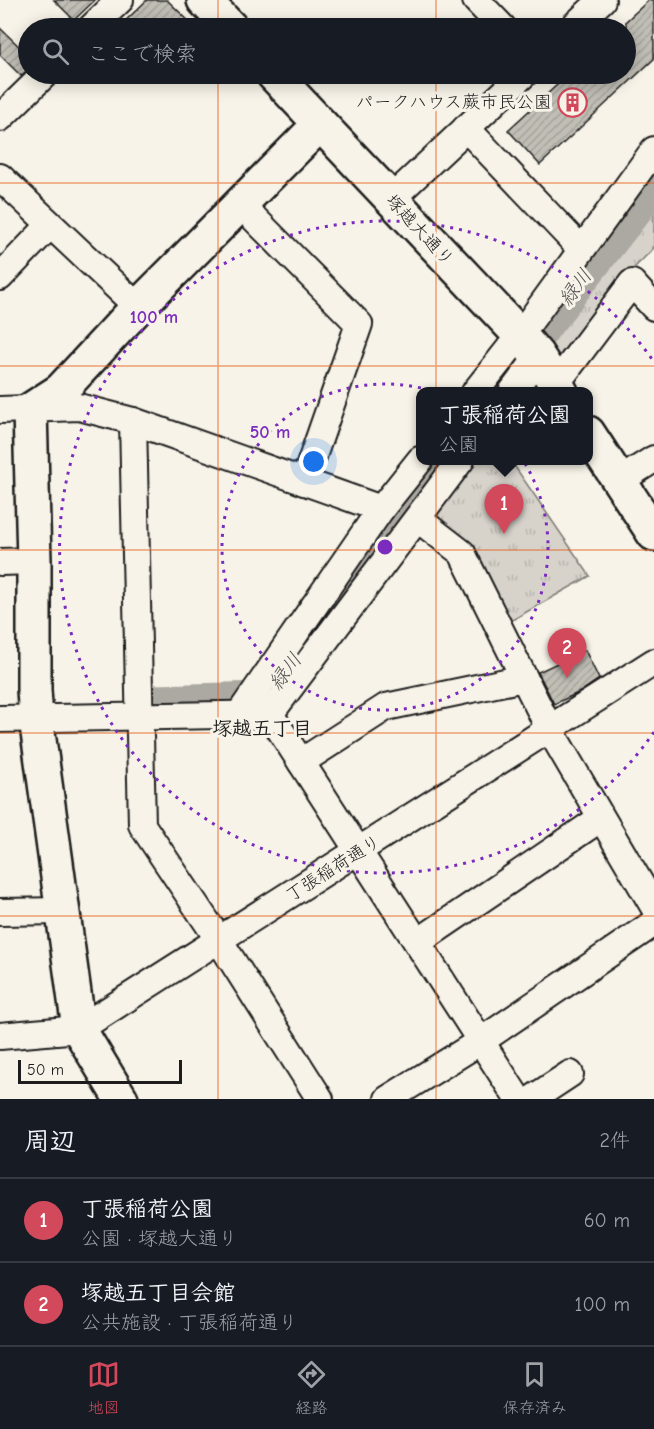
<!DOCTYPE html>
<html lang="ja">
<head>
<meta charset="utf-8">
<style>
	:root { --surface:#171b24; --page:#20242c; --text:#f1f3f6; --muted:#9ea1a6; --line:#363941; --accent:#d1495b }
	body { margin:0; font-family:"Comic Neue","Klee One",sans-serif; background:var(--page); color:var(--text) }
	.scale { position:absolute; left:18px; bottom:15px; width:164px; box-sizing:border-box; padding-left:6px; border:3px solid #1c1c1c; border-top:0; font-size:16px; line-height:21px; white-space:nowrap; color:#1c1c1c; -webkit-text-stroke:4px #f7f3e8; paint-order:stroke }
	.you { position:absolute; left:314px; top:462px; width:21px; height:21px; margin:-15px; border:4px solid #fff; border-radius:50%; background:#1a73e8; box-shadow:0 0 0 9px #1a73e833 }
	.badge { display:grid; place-items:center; width:39px; height:39px; border-radius:50%; background:var(--accent); color:#fff; font-size:20px; font-weight:700 }
	.pin { position:absolute; translate:-50% -50px; filter:drop-shadow(0 2px 3px #0008) }
	.pin::after { content:''; position:absolute; top:32px; width:21px; height:18px; background:inherit; clip-path:polygon(0 0,100% 0,50% 100%) }
	.popup { position:absolute; left:416px; top:387px; width:177px; height:78px; box-sizing:border-box; display:grid; place-content:center; border-radius:12px; background:var(--surface); filter:drop-shadow(0 2px 4px #0005); font-size:20px; white-space:nowrap; color:var(--muted) }
	.popup b { font-size:22px; color:var(--text) }
	.popup::after { content:''; position:absolute; left:50%; top:100%; margin-left:-12px; border:12px solid transparent; border-top-color:var(--surface) }
	.list { margin:0; padding:0; list-style:none }
	h2 { display:flex; justify-content:space-between; align-items:center; height:78px; margin:0; padding:0 24px; font-size:26px }
	h2 small { font-size:20px; font-weight:400; color:var(--muted) }
	.list li { display:grid; grid-template-columns:39px 1fr auto; gap:18px; align-items:center; box-sizing:border-box; height:84px; padding:0 24px; border-top:2px solid var(--line) }
	.list b { display:block; font-size:22px; white-space:nowrap }
	.list p { margin:0; font-size:20px; white-space:nowrap; color:var(--muted) }
	.list em { font-size:20px; font-style:normal; color:var(--muted) }
	.icon { flex:none; width:33px; height:33px; fill:none; stroke:currentColor; stroke-width:2; stroke-linecap:round; stroke-linejoin:round }
	.map { position:relative; flex:none; width:654px; height:1099px; overflow:hidden }
	.search { position:absolute; background:var(--surface); box-shadow:0 3px 15px #0003; left:18px; right:18px; top:18px; height:66px; display:flex; align-items:center; gap:15px; box-sizing:border-box; padding:0 21px; border-radius:33px; color:var(--muted); font-size:22px }
	.sheet { height:246px; background:var(--surface) }
	nav { display:flex; justify-content:space-around; align-items:center; box-sizing:border-box; height:84px; border-top:2px solid var(--line); background:var(--surface); font-size:16px; color:var(--muted) }
	nav a { display:grid; justify-items:center; gap:3px }
	nav .on { color:var(--accent) }
	.map>svg:first-child { display:block }
	.park { fill:url(#park-tufts); stroke:#7a7874; stroke-width:1.5 }
	.lines { fill:none; stroke-linecap:round; stroke-linejoin:round }
	.river { stroke:#aca9a2; stroke-width:39 }
	.building { fill:url(#building-hatch); stroke:#1c1c1c; stroke-width:1.5 }
	.street-casing { stroke:#1c1c1c; stroke-width:30 }
	.secondary-casing { stroke:#1c1c1c; stroke-width:38 }
	.street { stroke:#f7f3e8; stroke-width:26 }
	.secondary { stroke:#f7f3e8; stroke-width:33 }
	.grid { fill:none; stroke:#e8590c; stroke-width:1.5; stroke-opacity:0.55 }
	.ring { fill:none; stroke:#7b2cbf; stroke-width:3; stroke-dasharray:3 6 }
	.labels { text-anchor:middle; stroke-width:6; stroke-linejoin:round; paint-order:stroke }
	.poi-label { font-size:18px; fill:#1c1c1c; stroke:#f7f3e8; text-anchor:end }
	.street-label { font-size:18px; fill:#1c1c1c; stroke:#f7f3e8 }
	.water-label { font-size:20px; font-style:italic; fill:#565452; stroke:#f7f3e8 }
	.neighbourhood-label { font-size:20px; font-weight:bold; fill:#1c1c1c; stroke:#f7f3e8 }
	.centre { fill:#7b2cbf; stroke:#f7f3e8; stroke-width:3 }
	.ring-label { font-size:18px; text-anchor:middle; font-weight:bold; fill:#7b2cbf; stroke:#f7f3e8; stroke-width:6; stroke-linejoin:round; paint-order:stroke }
</style>
</head>
<body>
<div class="map">
<svg width="654" height="1099" viewBox="0 0 654 1099">
	<defs>
		<pattern id="park-tufts" width="24" height="20" patternUnits="userSpaceOnUse" patternTransform="scale(1.5)"><rect width="24" height="20" fill="#d7d3cb"/><path d="M3 7l-1-3M5 7V3M7 7l1-3M15 17l-1-3M17 17v-4M19 17l1-3" fill="none" stroke="#b8b5ae"/></pattern>
		<pattern id="building-hatch" width="6" height="6" patternUnits="userSpaceOnUse" patternTransform="scale(1.5)"><rect width="6" height="6" fill="#c0beb5"/><path d="M-1 1l2-2M0 6l6-6M5 7l2-2" fill="none" stroke="#a4a39b"/></pattern>
	</defs>
	<rect width="100%" height="100%" fill="#f7f3e8"/>
	<filter id="ink" filterUnits="userSpaceOnUse"><feTurbulence type="fractalNoise" baseFrequency=".0167" numOctaves="2"/><feDisplacementMap in="SourceGraphic" scale="12" xChannelSelector="R" yChannelSelector="G"/><feConvolveMatrix kernelMatrix="1 2 1 2 8 2 1 2 1" color-interpolation-filters="sRGB"/></filter>
	<g filter="url(#ink)">
		<g class="park">
			<path d="M654 182V248L631 271 557 364 537 334Z"/>
			<path d="M468 461H511L590 576 507 623 426 519Z"/>
		</g>
		<g class="lines">
			<g class="river">
				<path d="M495 392 544 323 654 182"/>
				<path d="M155 704 262 701 444 460"/>
			</g>
		</g>
		<g class="building">
			<path d="M54 0H95L74 20Z"/>
			<path d="M147 0H167L196 28H118Z"/>
			<path d="M649 0H654V59L540 165 508 130 569 74H626V21Z"/>
			<path d="M0 28 28 55V69L21 76 0 55Z"/>
			<path d="M585 650 599 679 580 692 554 704 538 672Z"/>
		</g>
		<g class="lines">
			<defs>
				<g id="street">
					<path d="M476 0 503 28"/>
					<path d="M91 28 120 0"/>
					<path d="M572 28 602 0"/>
					<path d="M0 118 45 74"/>
					<path d="M466 128 581 249"/>
					<path d="M0 177 138 307"/>
					<path d="M391 199 524 74"/>
					<path d="M240 204 359 324 304 482"/>
					<path d="M0 277 50 225"/>
					<path d="M556 384 632 283 654 307"/>
					<path d="M475 392 520 335 654 150"/>
					<path d="M512 392 538 357"/>
					<path d="M0 410 79 407 133 421 381 509"/>
					<path d="M133 421 142 825 219 940 320 1099"/>
					<path d="M619 481 654 459"/>
					<path d="M418 519 462 553 550 730 654 907"/>
					<path d="M0 562 34 561"/>
					<path d="M270 714 518 1099"/>
					<path d="M239 715 381 509 420 460"/>
					<path d="M0 719 270 714 461 460"/>
					<path d="M301 762 386 707 524 678"/>
					<path d="M0 912 63 911"/>
					<path d="M418 942 601 818"/>
					<path d="M0 1036 79 1029 654 662"/>
					<path d="M388 1099 481 1041 654 923"/>
					<path d="M532 1099 570 1074"/>
				</g>
				<g id="secondary">
					<path d="M204 0 231 28"/>
					<path d="M273 74 520 335 537 355 561 392"/>
					<path d="M588 433 654 534"/>
					<path d="M121 1099 79 1029 36 718 34 690V561L30 410 61 390 138 307 320 124"/>
				</g>
			</defs>
			<use href="#street" class="street-casing"/>
			<use href="#secondary" class="secondary-casing"/>
			<use href="#street" class="street"/>
			<use href="#secondary" class="secondary"/>
		</g>
	</g>
	<path class="grid" d="M218 0V28M436 0V28M218 74V1099M436 74V1099M0 183H654M0 366H654M0 550H654M0 733H654M0 916H654"/>
	<g class="ring">
		<circle cx="385" cy="547" r="163"/>
		<path d="M654 732A326 326 0 1 1 654 362"/>
	</g>
	<defs>
		<symbol id="building-ring" viewBox="-11 -11 22 22"><circle r="9.5" fill="#f7f3e8" stroke="#d1495b" stroke-width="1.5"/><path d="M-4-6H4V6H1V3H-1V6H-4ZM-2.5-4.3h1.7v1.8h-1.7ZM.8-4.3h1.7v1.8H.8ZM-2.5-1h1.7V.8h-1.7ZM.8-1h1.7V.8H.8Z" fill="#d1495b"/></symbol>
	</defs>
	<g fill-rule="evenodd">
		<use href="#building-ring" x="556" y="86" width="33" height="33"/>
	</g>
	<g class="labels">
		<g class="poi-label">
			<text x="552" y="108">パークハウス蕨市民公園</text>
		</g>
		<g class="street-label">
			<text transform="translate(420 230) rotate(47)" y="6">塚越大通り</text>
			<text transform="translate(333 868) rotate(-32)" y="6">丁張稲荷通り</text>
		</g>
		<g class="water-label">
			<text transform="translate(575 287) rotate(-53)" y="7">緑川</text>
			<text transform="translate(285 671) rotate(-53)" y="7">緑川</text>
		</g>
		<g class="neighbourhood-label">
			<text x="262" y="735">塚越五丁目</text>
		</g>
	</g>
	<circle cx="385" cy="547" r="9" class="centre"/>
	<g class="ring-label">
		<text x="154" y="323">100 m</text>
		<text x="270" y="438">50 m</text>
	</g>
</svg>
<div class="scale">50 m</div>
<div class="you"></div>
<div class="pin badge" style="left:504px;top:534px">1</div>
<div class="popup"><b>丁張稲荷公園</b>公園</div>
<div class="pin badge" style="left:567px;top:678px">2</div>
<div class="search"><svg class="icon" aria-label="search" viewBox="0 0 24 24"><circle cx="10" cy="10" r="6"/><path d="M15 15l6 6"/></svg>ここで検索</div>
</div>
<section class="sheet">
<h2>周辺<small>2件</small></h2>
<ul class="list">
<li><span class="badge">1</span><div><b>丁張稲荷公園</b><p>公園 · 塚越大通り</p></div><em>60 m</em></li>
<li><span class="badge">2</span><div><b>塚越五丁目会館</b><p>公共施設 · 丁張稲荷通り</p></div><em>100 m</em></li>
</ul>
</section>
<nav>
<a class="on"><svg class="icon" aria-label="map" viewBox="0 0 24 24"><path d="M3 6l6-2 6 2 6-2v14l-6 2-6-2-6 2zM9 4v14M15 6v14"/></svg>地図</a>
<a><svg class="icon" aria-label="directions" viewBox="0 0 24 24"><path d="M12 3l9 9-9 9-9-9zM9 14v-3h6M13 9l2 2-2 2"/></svg>経路</a>
<a><svg class="icon" aria-label="saved" viewBox="0 0 24 24"><path d="M7 4h10v16l-5-4-5 4z"/></svg>保存済み</a>
</nav>
</body>
</html>
